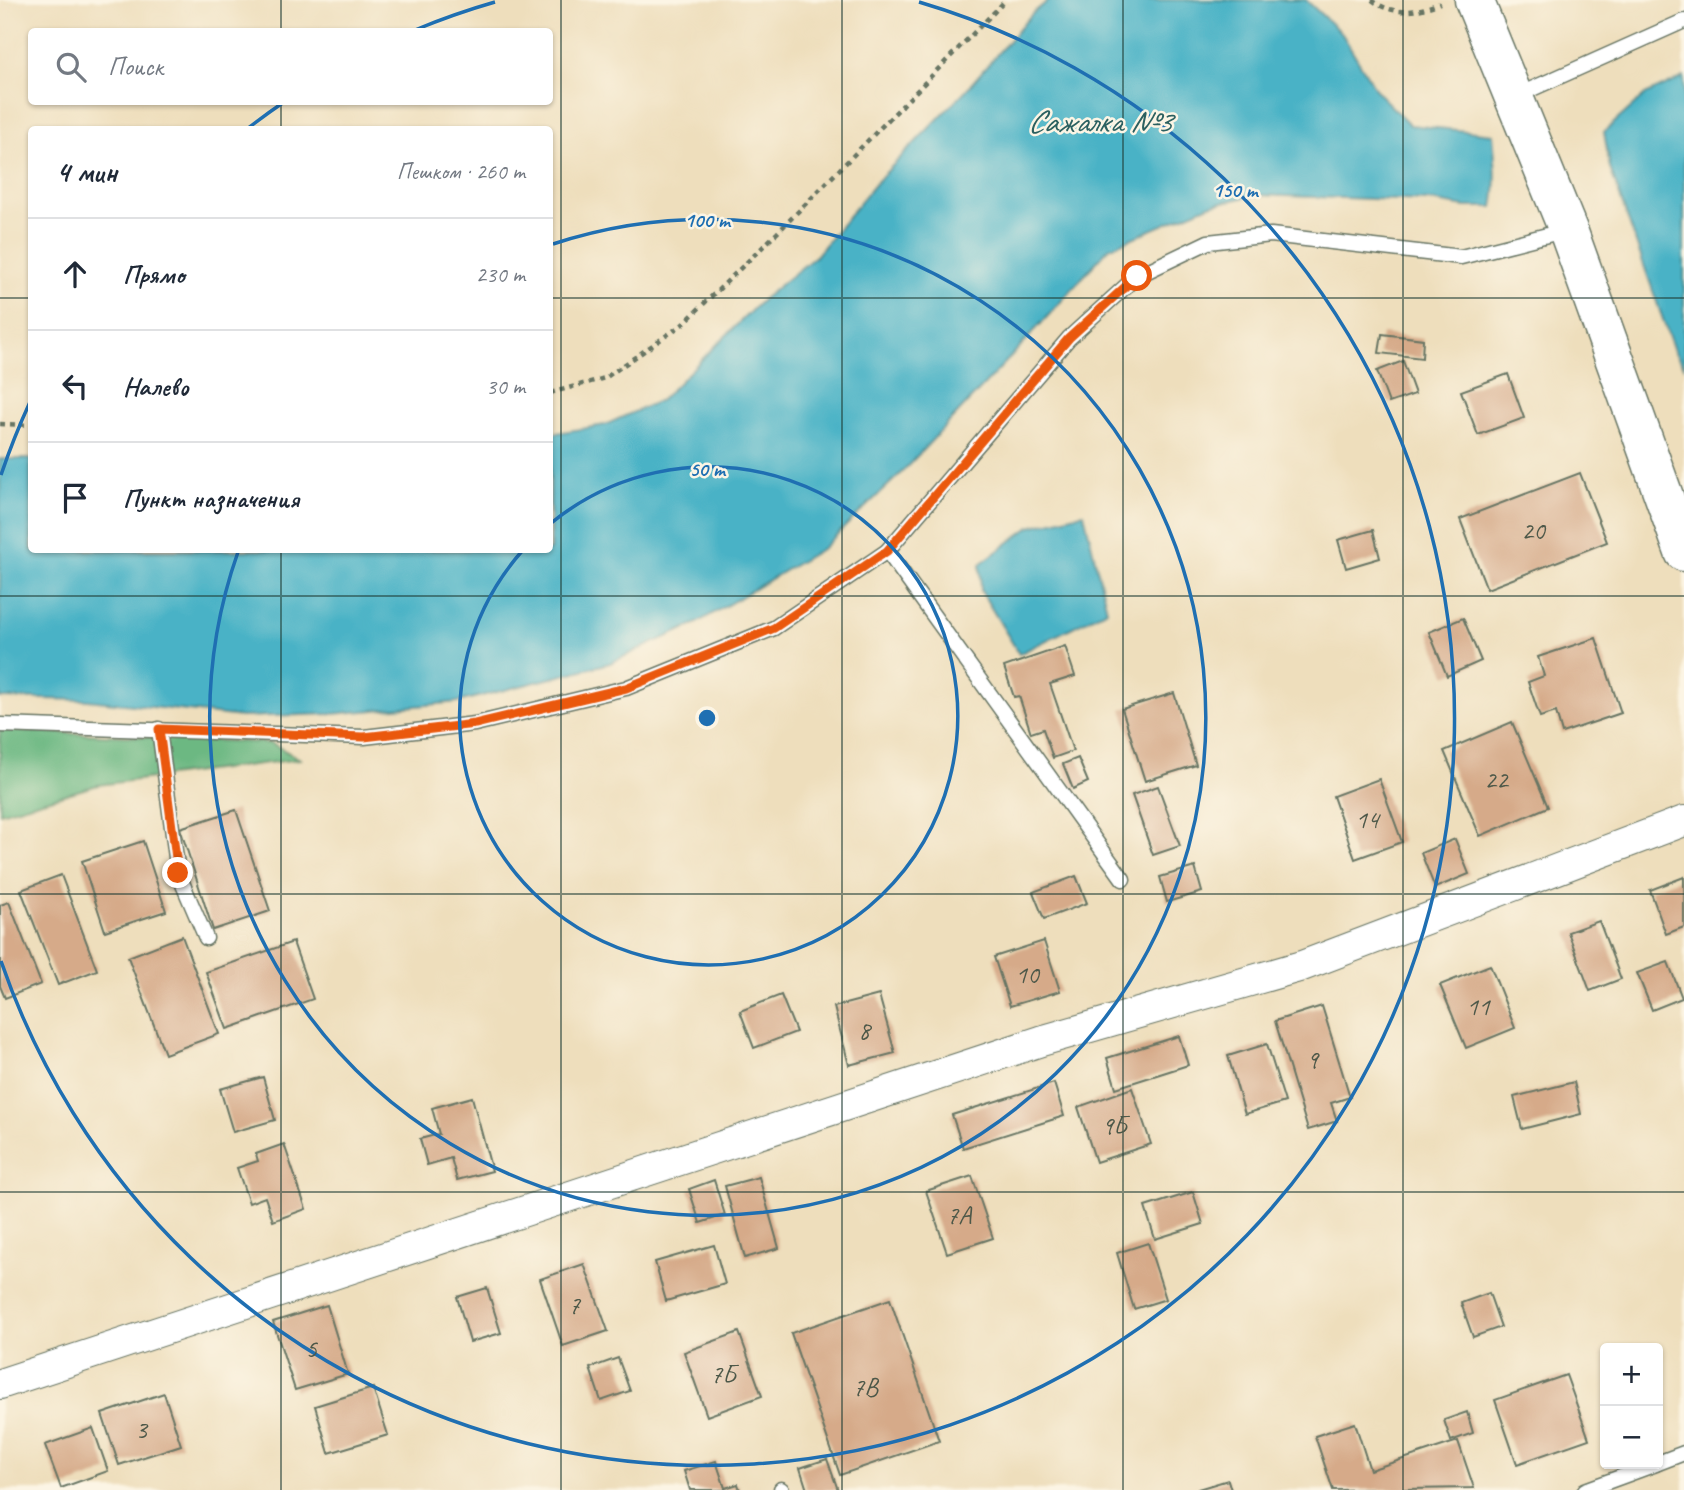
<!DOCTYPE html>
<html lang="ru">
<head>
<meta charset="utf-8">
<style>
	:root { --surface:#fff; --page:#f2f2f3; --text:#1f2937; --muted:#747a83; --line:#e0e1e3 }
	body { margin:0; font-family:Caveat,sans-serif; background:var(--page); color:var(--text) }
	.controls { position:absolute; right:21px; bottom:21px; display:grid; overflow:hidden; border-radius:7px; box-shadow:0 2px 5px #0004 }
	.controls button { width:63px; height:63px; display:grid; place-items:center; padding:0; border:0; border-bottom:2px solid var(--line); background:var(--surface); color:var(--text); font:35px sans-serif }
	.stop { position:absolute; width:21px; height:21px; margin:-16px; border:5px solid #ea580c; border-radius:50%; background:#fff }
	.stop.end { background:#ea580c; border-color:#fff; box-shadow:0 2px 7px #0008 }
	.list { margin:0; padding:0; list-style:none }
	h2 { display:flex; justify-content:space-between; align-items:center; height:91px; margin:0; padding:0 28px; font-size:30px }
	h2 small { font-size:23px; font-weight:400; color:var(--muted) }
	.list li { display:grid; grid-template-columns:46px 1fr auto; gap:21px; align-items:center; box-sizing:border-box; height:112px; padding:0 28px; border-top:2px solid var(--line) }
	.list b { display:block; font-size:26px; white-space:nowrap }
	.list em { font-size:23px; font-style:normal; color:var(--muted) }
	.icon { flex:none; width:38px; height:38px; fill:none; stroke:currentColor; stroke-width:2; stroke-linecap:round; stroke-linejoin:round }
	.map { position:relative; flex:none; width:1684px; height:1490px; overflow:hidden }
	.search { position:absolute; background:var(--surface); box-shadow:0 2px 5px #0004; left:28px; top:28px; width:525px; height:77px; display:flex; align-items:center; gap:18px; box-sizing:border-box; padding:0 24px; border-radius:7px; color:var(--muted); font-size:26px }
	.panel { position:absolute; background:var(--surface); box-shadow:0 2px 5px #0004; left:28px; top:126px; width:525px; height:427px; border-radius:7px }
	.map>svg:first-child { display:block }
	.forest { fill:#6cb882; stroke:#467a5b; stroke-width:2 }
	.water { fill:#48b2c6; stroke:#34787d; stroke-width:2 }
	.building { fill:#d6aa89 }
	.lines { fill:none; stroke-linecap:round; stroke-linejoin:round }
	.lane-casing { stroke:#677564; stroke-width:17 }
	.street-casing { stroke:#677564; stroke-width:32 }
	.secondary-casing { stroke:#677564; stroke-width:41 }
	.path { stroke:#677564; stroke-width:4.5; stroke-dasharray:5 5; stroke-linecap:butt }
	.lane { stroke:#fff; stroke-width:14 }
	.street { stroke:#fff; stroke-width:30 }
	.secondary { stroke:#fff; stroke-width:38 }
	.route { stroke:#ea580c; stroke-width:9 }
	.grid { fill:none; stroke:#1f3d34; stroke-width:2; stroke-opacity:0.55 }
	.ring { fill:none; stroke:#1f6fb2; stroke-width:3.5 }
	.labels { text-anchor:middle; stroke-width:5; stroke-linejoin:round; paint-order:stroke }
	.number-label { font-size:26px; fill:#4d5849 }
	.water-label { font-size:32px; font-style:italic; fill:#2b6060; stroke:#fcf5e5 }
	.centre { fill:#1f6fb2; stroke:#fcf5e5; stroke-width:3.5 }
	.ring-label { font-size:21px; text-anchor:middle; font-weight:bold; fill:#1f6fb2; stroke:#fcf5e5; stroke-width:5; stroke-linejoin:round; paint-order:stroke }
</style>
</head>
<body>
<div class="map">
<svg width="1684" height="1490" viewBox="0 0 1684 1490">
	<rect width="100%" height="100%" fill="#fcf5e5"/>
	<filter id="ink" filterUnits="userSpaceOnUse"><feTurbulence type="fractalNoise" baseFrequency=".0143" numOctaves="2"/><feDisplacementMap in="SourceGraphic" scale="14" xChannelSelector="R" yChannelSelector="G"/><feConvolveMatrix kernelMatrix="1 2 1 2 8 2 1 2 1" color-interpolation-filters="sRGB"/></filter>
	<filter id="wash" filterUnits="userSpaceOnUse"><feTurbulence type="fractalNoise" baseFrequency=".00686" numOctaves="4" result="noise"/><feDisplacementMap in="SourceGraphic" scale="28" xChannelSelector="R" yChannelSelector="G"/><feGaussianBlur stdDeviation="1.57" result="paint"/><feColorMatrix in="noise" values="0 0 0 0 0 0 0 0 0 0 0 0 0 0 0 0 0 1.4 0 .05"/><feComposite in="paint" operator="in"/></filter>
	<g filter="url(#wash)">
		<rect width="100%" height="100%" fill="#eedebc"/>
		<path class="forest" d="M0 730 271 743 300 759 98 785 0 813Z"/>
		<g class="water">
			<path d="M1049 0H1306L1342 34 1378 93 1410 125 1493 134C1495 158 1498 183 1493 207H1466L1430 201 1256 195 1209 205 1109 248 1019 348 902 472 823 548 695 624 610 663 458 702 332 714 242 717 88 700 0 698V459H31L32 550H550V434L605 425 661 400 763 299 817 255 873 186 966 90 1032 14Z"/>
			<path d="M1684 77V366L1674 351 1610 168 1604 132 1645 95Z"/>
			<path d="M1084 513 1107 610 1019 654 981 591 980 564 1030 527Z"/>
		</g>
		<g id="blocks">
			<g class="building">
				<path d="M1382 334 1423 339 1422 358 1379 353Z"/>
				<path d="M1403 361 1415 394 1389 403 1377 371Z"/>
				<path d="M1508 374 1524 418 1478 435 1461 391Z"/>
				<path d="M1580 473 1607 542 1487 589 1460 519Z"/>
				<path d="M1373 530 1380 558 1346 568 1338 540Z"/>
				<path d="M1463 618 1481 661 1447 676 1429 632Z"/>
				<path d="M1596 638 1621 713 1562 733 1556 712 1540 717 1528 682 1544 676 1538 657Z"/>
				<path d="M1065 646 1075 676 1050 684 1073 751 1053 758 1043 729 1031 733 1019 696 1014 697 1004 667Z"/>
				<path d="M1174 693 1196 765 1145 781 1122 709Z"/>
				<path d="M1512 722 1548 807 1480 836 1444 751Z"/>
				<path d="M1078 758 1088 782 1073 789 1063 764Z"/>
				<path d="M1379 779 1402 842 1355 859 1333 796Z"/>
				<path d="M1158 786 1180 846 1153 855 1132 795Z"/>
				<path d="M236 810 270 911 213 930 180 828Z"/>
				<path d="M1455 839 1469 874 1435 888 1421 853Z"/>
				<path d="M143 841 166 911 105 931 82 861Z"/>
				<path d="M1195 867 1202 892 1167 902 1160 877Z"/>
				<path d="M61 875 97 970 58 985 21 890Z"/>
				<path d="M1076 876 1087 903 1044 919 1033 892Z"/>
				<path d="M1684 877V927L1666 934 1650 890Z"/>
				<path d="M9 902 41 984 5 998 0 986V905Z"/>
				<path d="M1599 921 1621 979 1590 991 1568 932Z"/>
				<path d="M182 936 219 1034 165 1054 128 957Z"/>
				<path d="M1044 941 1060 991 1010 1006 994 957Z"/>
				<path d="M293 942 313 999 227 1029 206 972Z"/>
				<path d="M1668 962 1682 998 1652 1010 1637 973Z"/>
				<path d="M1490 965 1515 1028 1466 1048 1440 985Z"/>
				<path d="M781 995 796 1032 754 1048 740 1011Z"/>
				<path d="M879 995 895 1053 849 1065 834 1007Z"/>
				<path d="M1322 1006 1350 1097 1331 1103 1337 1121 1308 1130 1275 1021Z"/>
				<path d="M1179 1036 1188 1065 1116 1088 1107 1058Z"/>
				<path d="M1267 1044 1285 1102 1245 1114 1228 1056Z"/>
				<path d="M263 1077 275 1120 233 1132 220 1089Z"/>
				<path d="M1574 1082 1581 1114 1522 1129 1514 1097Z"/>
				<path d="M1054 1083 1064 1116 963 1148 952 1115Z"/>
				<path d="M1132 1088 1151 1144 1096 1162 1078 1107Z"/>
				<path d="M472 1097 492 1171 457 1180 451 1158 427 1165 420 1139 439 1134 432 1108Z"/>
				<path d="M284 1144 306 1209 273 1221 265 1197 249 1203 237 1168 258 1161 256 1154Z"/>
				<path d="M972 1176 993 1238 947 1253 926 1191Z"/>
				<path d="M759 1177 779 1248 745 1258 725 1186Z"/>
				<path d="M714 1180 725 1215 700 1223 689 1189Z"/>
				<path d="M1193 1192 1203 1224 1155 1239 1145 1207Z"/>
				<path d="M1148 1243 1166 1299 1134 1309 1117 1253Z"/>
				<path d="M714 1245 725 1284 666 1301 655 1262Z"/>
				<path d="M584 1264 608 1331 563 1346 540 1279Z"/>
				<path d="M487 1288 501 1333 470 1342 457 1297Z"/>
				<path d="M1489 1293 1501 1327 1473 1337 1461 1303Z"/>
				<path d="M890 1299 939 1441 840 1475 791 1333Z"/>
				<path d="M327 1305 348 1374 295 1390 273 1322Z"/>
				<path d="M739 1332 762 1396 707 1416 684 1352Z"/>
				<path d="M618 1358 630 1391 601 1401 590 1368Z"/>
				<path d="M1566 1375 1589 1439 1517 1464 1495 1400Z"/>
				<path d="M373 1388 388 1435 329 1453 315 1406Z"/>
				<path d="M164 1393 181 1445 119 1465 102 1414Z"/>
				<path d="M1467 1412 1473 1433 1451 1441 1444 1420Z"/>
				<path d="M1355 1423 1370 1470 1458 1441 1474 1488 1333 1490 1315 1436Z"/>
				<path d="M93 1428 108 1471 61 1488 45 1445Z"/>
				<path d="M827 1459 838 1490H807L800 1468Z"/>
				<path d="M716 1461 725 1488 738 1484 740 1490H690L684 1471Z"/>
				<path d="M1228 1480 1231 1490H1198V1489Z"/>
			</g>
		</g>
	</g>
	<g filter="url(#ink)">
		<use href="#blocks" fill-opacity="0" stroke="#677564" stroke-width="2"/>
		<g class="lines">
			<defs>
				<g id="lane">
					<path d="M1516 96 1684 21"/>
					<path d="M887 551 1123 879"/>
					<path d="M0 725 364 737 475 724 626 688 774 628 887 551 1069 338 1137 276 1208 242 1271 235 1461 257 1567 230"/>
					<path d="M159 729 178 873 206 938"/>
					<path d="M1658 1463 1684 1453"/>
					<path d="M781 1489 782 1490"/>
					<path d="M1585 1490 1656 1464"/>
				</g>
				<path id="street" d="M0 1384 1041 1041 1302 966 1684 821"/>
				<path id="secondary" d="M1474 0 1568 230 1684 552"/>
			</defs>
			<use href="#lane" class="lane-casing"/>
			<use href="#street" class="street-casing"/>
			<use href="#secondary" class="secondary-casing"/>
			<g class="path">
				<path d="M1372 0C1394 17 1417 12 1440 3"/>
				<path d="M550 393 605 378 683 324 777 233 1006 0"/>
				<path d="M0 424 32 425"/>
			</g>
			<use href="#lane" class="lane"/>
			<use href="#street" class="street"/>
			<use href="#secondary" class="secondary"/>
		</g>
	</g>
	<g class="lines" filter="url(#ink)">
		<path class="route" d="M178 873 159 729 364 737 475 724 626 688 774 628 887 551 1069 338 1137 276"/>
	</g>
	<path class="grid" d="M281 0V32M561 0V1490M842 0V1490M1123 0V1490M1403 0V1490M281 102V130M0 298H32M550 298H1684M281 550V1490M0 596H1684M0 894H1684M0 1192H1684"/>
	<g class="ring">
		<path d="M550 524A249 249 0 1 1 523 550"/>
		<path d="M553 244A498 498 0 1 1 238 552"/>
		<path d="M1 475A747 747 0 0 1 30 402M247 129A747 747 0 0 1 284 102M415 30A747 747 0 0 1 495 2M919 2A747 747 0 1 1 1 961"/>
	</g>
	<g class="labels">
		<g class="number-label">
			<text x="1533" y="539">20</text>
			<text x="1496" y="788">22</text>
			<text x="1367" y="828">14</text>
			<text x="1027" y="983">10</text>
			<text x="1478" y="1015">11</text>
			<text x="864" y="1039">8</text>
			<text x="1312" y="1068">9</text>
			<text x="1114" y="1134">9Б</text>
			<text x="959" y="1224">7А</text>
			<text x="574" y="1314">7</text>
			<text x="311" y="1357">5</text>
			<text x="723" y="1383">7Б</text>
			<text x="865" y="1396">7В</text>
			<text x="141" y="1438">3</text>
		</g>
		<g class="water-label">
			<text x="1099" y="132">Сажалка №3</text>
		</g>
	</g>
	<circle cx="707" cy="718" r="10" class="centre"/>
	<g class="ring-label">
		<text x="1235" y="197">150 m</text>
		<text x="707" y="227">100 m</text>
		<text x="707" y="476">50 m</text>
	</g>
</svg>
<div class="controls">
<button>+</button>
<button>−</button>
</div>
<div class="stop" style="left:1137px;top:276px"></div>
<div class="stop end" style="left:178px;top:873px"></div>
<div class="search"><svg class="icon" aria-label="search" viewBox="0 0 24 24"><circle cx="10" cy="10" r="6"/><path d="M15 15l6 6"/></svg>Поиск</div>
<section class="panel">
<h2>4 мин<small>Пешком · 260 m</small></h2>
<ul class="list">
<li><svg class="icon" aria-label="ahead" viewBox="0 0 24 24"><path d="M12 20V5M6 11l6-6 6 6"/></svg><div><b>Прямо</b></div><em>230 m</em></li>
<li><svg class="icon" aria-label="left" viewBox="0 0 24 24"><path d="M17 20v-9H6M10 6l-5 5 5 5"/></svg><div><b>Налево</b></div><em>30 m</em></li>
<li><svg class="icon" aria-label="arrive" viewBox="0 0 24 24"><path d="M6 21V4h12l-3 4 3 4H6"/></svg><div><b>Пункт назначения</b></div></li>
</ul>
</section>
</div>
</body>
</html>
